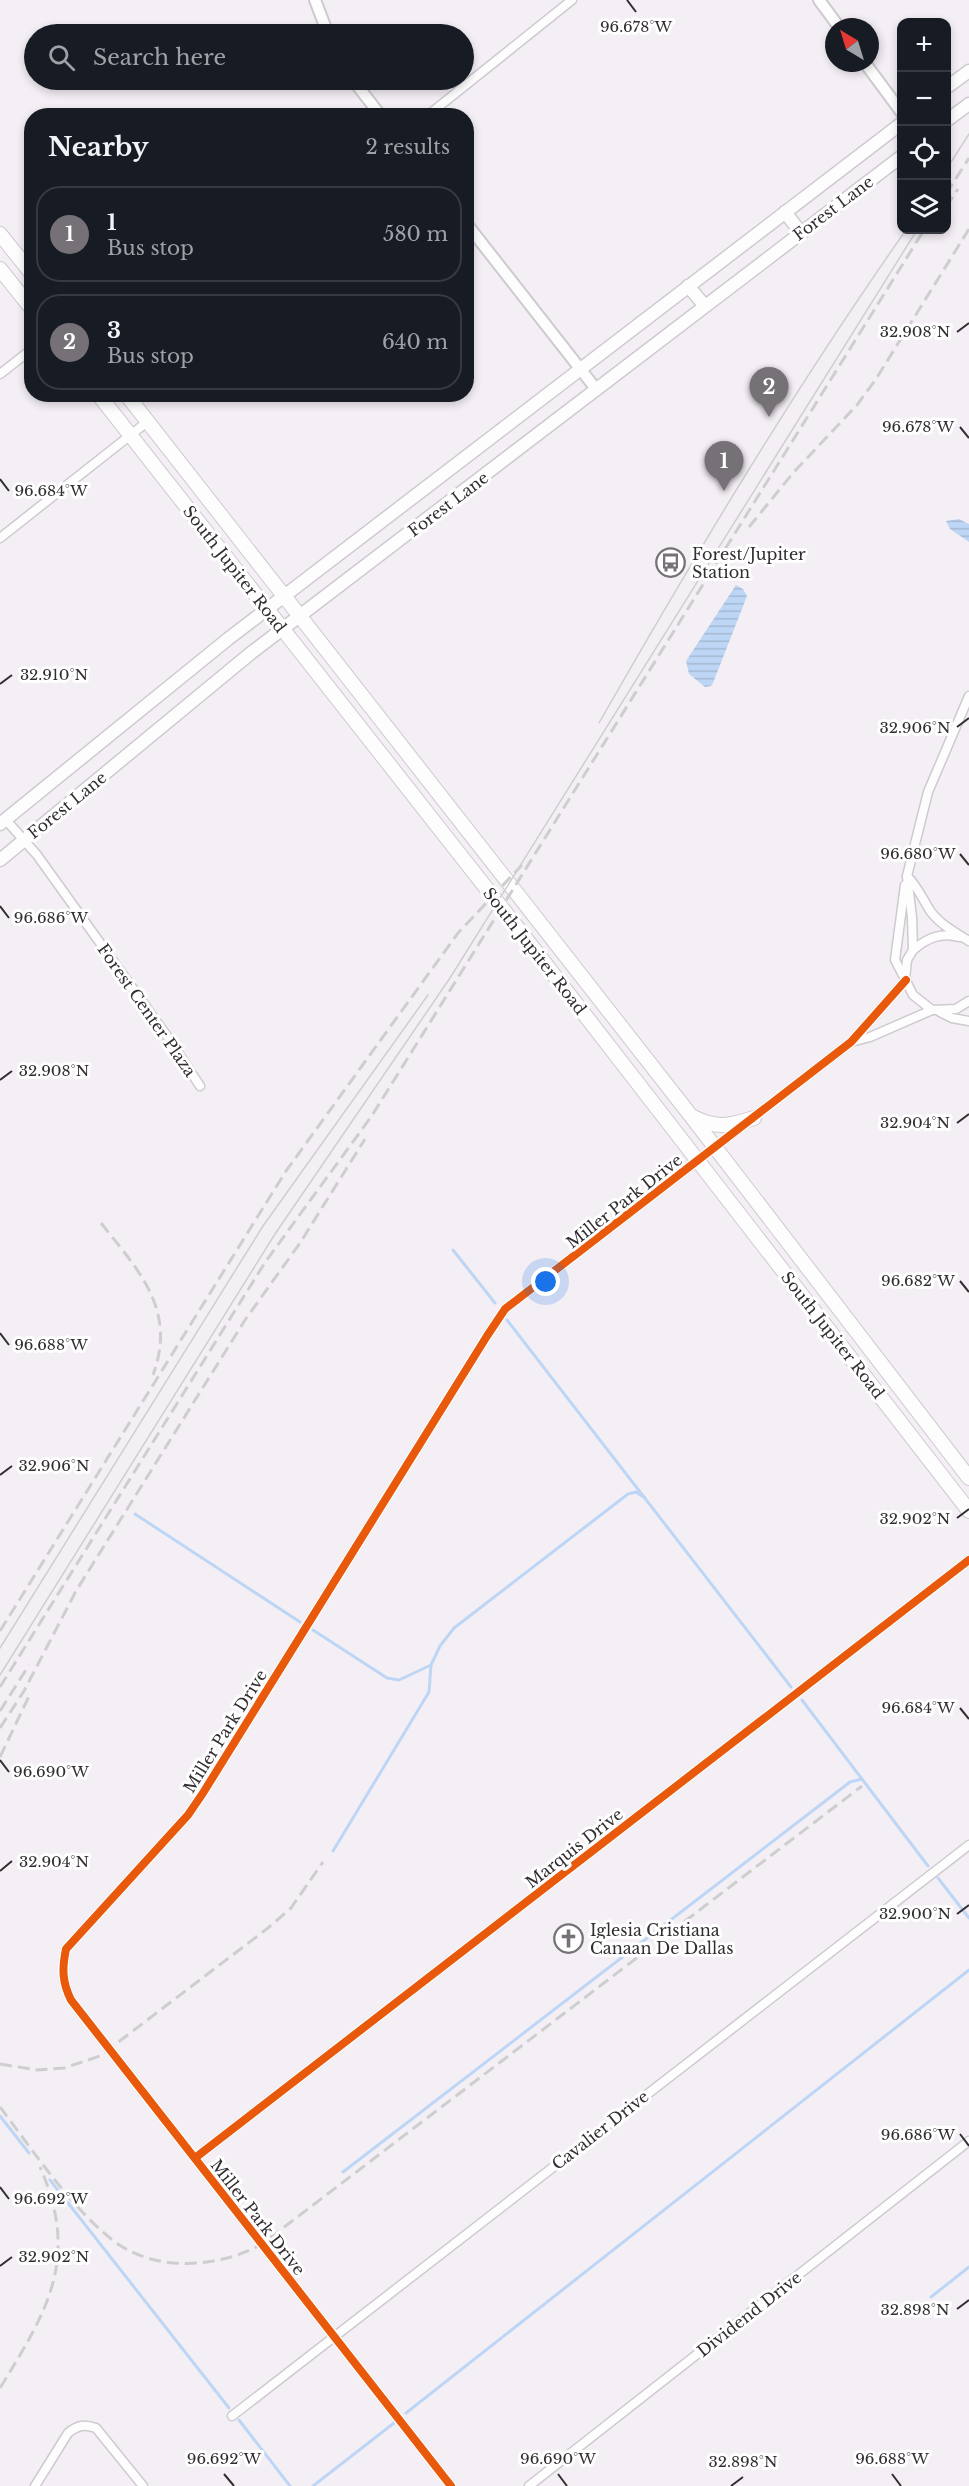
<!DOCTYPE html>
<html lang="en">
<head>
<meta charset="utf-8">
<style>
	:root { --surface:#171b24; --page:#242831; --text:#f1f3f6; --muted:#9ea1a6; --line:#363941; --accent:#757176 }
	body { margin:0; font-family:"Libre Baskerville",serif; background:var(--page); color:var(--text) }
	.controls { position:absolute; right:18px; top:18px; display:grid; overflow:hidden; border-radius:12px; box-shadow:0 3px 9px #0003 }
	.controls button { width:54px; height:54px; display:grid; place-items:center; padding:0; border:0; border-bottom:2px solid var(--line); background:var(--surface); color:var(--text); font:30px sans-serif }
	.compass { position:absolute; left:825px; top:18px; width:54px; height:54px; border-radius:50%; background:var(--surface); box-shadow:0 3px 9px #0003; rotate:322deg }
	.you { position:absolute; left:546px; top:1282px; width:21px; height:21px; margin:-15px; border:4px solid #fff; border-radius:50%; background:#1a73e8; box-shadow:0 0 0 9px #1a73e833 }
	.badge { display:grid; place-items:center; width:39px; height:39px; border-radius:50%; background:var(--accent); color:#fff; font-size:20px; font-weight:700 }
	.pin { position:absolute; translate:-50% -50px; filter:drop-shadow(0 2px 3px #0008) }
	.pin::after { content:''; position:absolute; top:32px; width:21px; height:18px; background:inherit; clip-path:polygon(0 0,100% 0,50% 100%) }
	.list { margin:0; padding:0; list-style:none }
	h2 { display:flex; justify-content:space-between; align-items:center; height:78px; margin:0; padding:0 24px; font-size:26px }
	h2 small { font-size:20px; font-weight:400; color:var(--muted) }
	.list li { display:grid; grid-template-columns:39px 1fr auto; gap:18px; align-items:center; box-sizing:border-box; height:96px; margin:0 12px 12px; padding:0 12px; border:2px solid var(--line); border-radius:24px }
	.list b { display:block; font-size:22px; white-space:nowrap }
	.list p { margin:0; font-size:20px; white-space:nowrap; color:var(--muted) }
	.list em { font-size:20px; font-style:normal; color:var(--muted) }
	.icon { flex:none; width:33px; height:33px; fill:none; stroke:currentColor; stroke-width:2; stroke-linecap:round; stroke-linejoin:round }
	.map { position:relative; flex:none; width:969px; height:2486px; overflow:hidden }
	.search { position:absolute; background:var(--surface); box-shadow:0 3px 9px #0003; left:24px; top:24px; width:450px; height:66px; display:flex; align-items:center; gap:15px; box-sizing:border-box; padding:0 21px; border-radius:33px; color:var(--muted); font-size:22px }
	.panel { position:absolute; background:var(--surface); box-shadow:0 3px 9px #0003; left:24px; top:108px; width:450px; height:294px; border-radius:24px }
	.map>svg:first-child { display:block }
	.water { fill:url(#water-rules) }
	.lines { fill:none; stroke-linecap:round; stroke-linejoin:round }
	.stream { stroke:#bed6f5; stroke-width:3 }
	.minor-casing { stroke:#cecacf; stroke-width:11 }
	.tertiary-casing { stroke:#cecacf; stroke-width:14 }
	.secondary-casing { stroke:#cecacf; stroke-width:15 }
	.primary-casing { stroke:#cecacf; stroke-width:16 }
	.minor { stroke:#fdfdfe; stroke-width:8 }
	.tertiary { stroke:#fdfdfe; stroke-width:10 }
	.secondary { stroke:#fdfdfe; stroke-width:12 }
	.primary { stroke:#fdfdfe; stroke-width:14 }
	.tram { stroke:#cfcecf; stroke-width:1.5 }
	.rail { stroke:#cfcecf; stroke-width:3; stroke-dasharray:12 6; stroke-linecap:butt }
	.cycleway-casing { stroke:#fefefe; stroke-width:11 }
	.cycleway { stroke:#e8590c; stroke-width:8 }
	.ticks { fill:none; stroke:#312d31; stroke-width:2 }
	.labels { text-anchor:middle; stroke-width:6; stroke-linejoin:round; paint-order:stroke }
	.street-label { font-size:16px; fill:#312d31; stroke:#fefefe }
	.poi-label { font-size:16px; fill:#312d31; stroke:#fefefe; text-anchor:start }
	.ticks-label { font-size:15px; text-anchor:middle; fill:#312d31; stroke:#fefefe; stroke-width:6; stroke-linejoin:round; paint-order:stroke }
</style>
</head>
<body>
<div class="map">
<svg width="969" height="2486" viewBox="0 0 969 2486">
	<defs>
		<pattern id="water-rules" width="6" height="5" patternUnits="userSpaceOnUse" patternTransform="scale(1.5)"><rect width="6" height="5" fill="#bed6f5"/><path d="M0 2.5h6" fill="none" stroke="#a4b8d2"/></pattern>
	</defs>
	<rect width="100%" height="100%" fill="#f4eff5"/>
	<g class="water">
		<path d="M959 519 969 524V542L950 529 946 521Z"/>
		<path d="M736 585 743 589 747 596 713 683 711 686 705 687 689 674 686 661Z"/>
	</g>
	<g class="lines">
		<g class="stream">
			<path d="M453 1250 495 1303"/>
			<path d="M507 1320 791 1687"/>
			<path d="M135 1514 300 1622"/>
			<path d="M313 1630 387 1678 399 1680 431 1665 440 1646 454 1628 628 1494 636 1492 645 1498"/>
			<path d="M802 1700 928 1866"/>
			<path d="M333 1851 429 1692 431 1665"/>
			<path d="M938 1878 969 1918"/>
			<path d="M0 2116 29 2153"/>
			<path d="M343 2172 850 1782 862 1779"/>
			<path d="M50 2180 229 2408"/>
			<path d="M931 2297 969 2267"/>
			<path d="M406 2413 969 1970"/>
			<path d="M239 2420 290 2486"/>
			<path d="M313 2486 394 2423"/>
		</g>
		<defs>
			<g id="minor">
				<path d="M427 116 572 0"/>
				<path d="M0 374 32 349"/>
				<path d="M0 538 147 422"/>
				<path d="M969 696 928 792 907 876 912 917 913 950 907 960 905 979 913 995 932 1010 956 1009 969 1001"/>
				<path d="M6 820 37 855 169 1039 200 1086"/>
				<path d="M907 876C918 887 923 900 931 912 941 925 956 933 969 941"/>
				<path d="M913 950C927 938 941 932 959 937"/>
				<path d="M904 977 895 960 905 885"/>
				<path d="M940 1012 952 1018 969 1021"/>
				<path d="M851 1042 870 1037 932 1010"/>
				<path d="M195 2158 969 1560"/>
				<path d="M232 2416 969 1845"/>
				<path d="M35 2486 68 2433C78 2425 84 2424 96 2428L143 2486"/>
				<path d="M451 2486 71 2000C62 1982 62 1968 66 1949L188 1815 203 1793 487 1336 505 1309 851 1042 906 980"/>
				<path d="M529 2486 969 2141"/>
			</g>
			<g id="tertiary">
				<path d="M315 0 328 34"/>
				<path d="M819 0 839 27"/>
				<path d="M865 63 902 113"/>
				<path d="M353 80 381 116"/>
				<path d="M466 223 596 389"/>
			</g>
			<g id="secondary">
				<path d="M946 88 969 71"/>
				<path d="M946 121 969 104"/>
				<path d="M785 212 801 233"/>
				<path d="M688 286 705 306"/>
				<path d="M0 824 228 639 902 123"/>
				<path d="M0 860 251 653 902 156"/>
			</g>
			<g id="primary">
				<path d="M0 234 32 274"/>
				<path d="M0 269 32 309"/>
				<path d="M98 394 516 926 969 1511"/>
				<path d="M126 394 691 1116 969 1478"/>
				<path d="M693 1117C717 1129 729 1126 754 1118"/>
			</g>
		</defs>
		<use href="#minor" class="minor-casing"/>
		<use href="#tertiary" class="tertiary-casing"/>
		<use href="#secondary" class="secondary-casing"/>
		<use href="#primary" class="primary-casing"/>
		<use href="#minor" class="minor"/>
		<use href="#tertiary" class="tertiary"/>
		<use href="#secondary" class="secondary"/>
		<use href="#primary" class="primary"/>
		<g class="tram">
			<path d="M946 170 969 134"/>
			<path d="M599 723C695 555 795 388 906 230"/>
			<path d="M0 1648 263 1226 428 995"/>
			<path d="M0 1675 275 1234 450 978 917 230"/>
		</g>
		<g class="rail">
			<path d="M946 194 969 158"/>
			<path d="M946 207 958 189"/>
			<path d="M749 527 793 473 857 405 876 379 969 229"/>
			<path d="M101 1223C139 1271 177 1310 153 1375"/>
			<path d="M0 1631 286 1171 458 933 522 865"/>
			<path d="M0 1687 266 1261 371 1117 924 230"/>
			<path d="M0 1711 29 1665"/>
			<path d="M0 1728 24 1691 76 1591 245 1320 300 1243 365 1139"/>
			<path d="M0 1757 31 1692"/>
			<path d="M0 2064 37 2070 64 2068 100 2056 268 1928 291 1908 323 1862"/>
			<path d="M0 2107C32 2149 77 2217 121 2246 162 2272 221 2267 262 2244L862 1786"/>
			<path d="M0 2388C48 2310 80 2258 40 2167"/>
		</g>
		<defs>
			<g id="cycleway">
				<path d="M195 2158 969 1560"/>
				<path d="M451 2486 71 2000C62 1982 62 1968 66 1949L188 1815 203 1793 487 1336 505 1309 851 1042 906 980"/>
			</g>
		</defs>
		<use href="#cycleway" class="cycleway-casing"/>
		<use href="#cycleway" class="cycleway"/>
	</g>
	<path class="ticks" d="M627 0 636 12M957 332 969 323M960 427 969 438M0 479 9 491M0 684 12 675M957 727 969 718M960 854 969 865M0 906 9 918M0 1080 12 1071M957 1123 969 1114M960 1281 969 1292M0 1333 9 1345M0 1475 12 1466M957 1518 969 1509M960 1708 969 1719M0 1760 9 1772M0 1871 12 1861M957 1914 969 1905M960 2134 969 2146M0 2187 9 2199M0 2266 12 2257M957 2309 969 2300M224 2474 234 2486M558 2474 567 2486M892 2474 901 2486M731 2486 743 2477"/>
	<defs>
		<symbol id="bus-ring" viewBox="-11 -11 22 22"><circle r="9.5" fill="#fefefe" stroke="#757176" stroke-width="1.5"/><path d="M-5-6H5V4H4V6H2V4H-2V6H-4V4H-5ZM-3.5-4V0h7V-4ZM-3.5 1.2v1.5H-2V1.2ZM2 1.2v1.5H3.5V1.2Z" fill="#757176"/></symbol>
		<symbol id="church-ring" viewBox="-11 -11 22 22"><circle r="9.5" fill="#fefefe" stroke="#757176" stroke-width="1.5"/><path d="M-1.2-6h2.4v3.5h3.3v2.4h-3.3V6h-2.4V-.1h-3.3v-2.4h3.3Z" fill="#757176"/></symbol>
	</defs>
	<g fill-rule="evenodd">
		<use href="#bus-ring" x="654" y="546" width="33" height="33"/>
		<use href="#church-ring" x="552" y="1922" width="33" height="33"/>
	</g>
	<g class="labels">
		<g class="street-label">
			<text transform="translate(833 208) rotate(-37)" y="6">Forest Lane</text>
			<text transform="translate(448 504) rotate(-37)" y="6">Forest Lane</text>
			<text transform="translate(235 569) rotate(52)" y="6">South Jupiter Road</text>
			<text transform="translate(67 805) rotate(-39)" y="6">Forest Lane</text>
			<text transform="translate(535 951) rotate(52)" y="6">South Jupiter Road</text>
			<text transform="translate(147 1010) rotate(55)" y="6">Forest Center Plaza</text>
			<text transform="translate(624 1201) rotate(-38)" y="6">Miller Park Drive</text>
			<text transform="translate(833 1335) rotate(52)" y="6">South Jupiter Road</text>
			<text transform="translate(225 1731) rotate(-58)" y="6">Miller Park Drive</text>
			<text transform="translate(574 1848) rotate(-38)" y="6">Marquis Drive</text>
			<text transform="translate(600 2130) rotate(-38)" y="6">Cavalier Drive</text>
			<text transform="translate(258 2217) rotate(52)" y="6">Miller Park Drive</text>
			<text transform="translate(749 2314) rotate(-38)" y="6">Dividend Drive</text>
		</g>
		<g class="poi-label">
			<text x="692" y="560">Forest/Jupiter<tspan x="692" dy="18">Station</tspan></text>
			<text x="590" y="1936">Iglesia Cristiana<tspan x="590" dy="18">Canaan De Dallas</tspan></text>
		</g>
	</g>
	<g class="ticks-label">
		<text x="636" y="32">96.678°W</text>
		<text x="915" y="337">32.908°N</text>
		<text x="918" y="432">96.678°W</text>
		<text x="51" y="496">96.684°W</text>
		<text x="54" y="680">32.910°N</text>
		<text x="915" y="733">32.906°N</text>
		<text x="918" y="859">96.680°W</text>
		<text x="51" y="923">96.686°W</text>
		<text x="54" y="1076">32.908°N</text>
		<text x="915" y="1128">32.904°N</text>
		<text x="918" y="1286">96.682°W</text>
		<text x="51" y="1350">96.688°W</text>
		<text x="54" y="1471">32.906°N</text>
		<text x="915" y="1524">32.902°N</text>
		<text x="918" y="1713">96.684°W</text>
		<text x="51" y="1777">96.690°W</text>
		<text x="54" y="1867">32.904°N</text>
		<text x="915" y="1919">32.900°N</text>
		<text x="918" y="2140">96.686°W</text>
		<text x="51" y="2204">96.692°W</text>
		<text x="54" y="2262">32.902°N</text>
		<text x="915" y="2315">32.898°N</text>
		<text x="224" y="2464">96.692°W</text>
		<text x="558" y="2464">96.690°W</text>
		<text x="892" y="2464">96.688°W</text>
		<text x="743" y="2467">32.898°N</text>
	</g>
</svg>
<div class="controls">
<button>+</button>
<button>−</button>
<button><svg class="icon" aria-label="locate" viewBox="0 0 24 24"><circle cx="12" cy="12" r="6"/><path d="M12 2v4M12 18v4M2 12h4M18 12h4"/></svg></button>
<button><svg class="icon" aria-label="layers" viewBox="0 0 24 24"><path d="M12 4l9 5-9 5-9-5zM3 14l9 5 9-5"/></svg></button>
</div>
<svg class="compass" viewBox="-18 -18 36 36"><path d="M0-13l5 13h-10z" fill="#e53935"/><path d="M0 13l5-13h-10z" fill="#9ea1a6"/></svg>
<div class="you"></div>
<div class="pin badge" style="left:724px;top:491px">1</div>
<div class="pin badge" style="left:769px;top:417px">2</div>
<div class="search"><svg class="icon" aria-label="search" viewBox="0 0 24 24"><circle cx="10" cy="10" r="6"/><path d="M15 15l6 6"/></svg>Search here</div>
<section class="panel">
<h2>Nearby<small>2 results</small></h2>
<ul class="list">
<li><span class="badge">1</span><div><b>1</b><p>Bus stop</p></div><em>580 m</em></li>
<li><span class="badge">2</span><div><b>3</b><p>Bus stop</p></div><em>640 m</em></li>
</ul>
</section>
</div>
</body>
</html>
